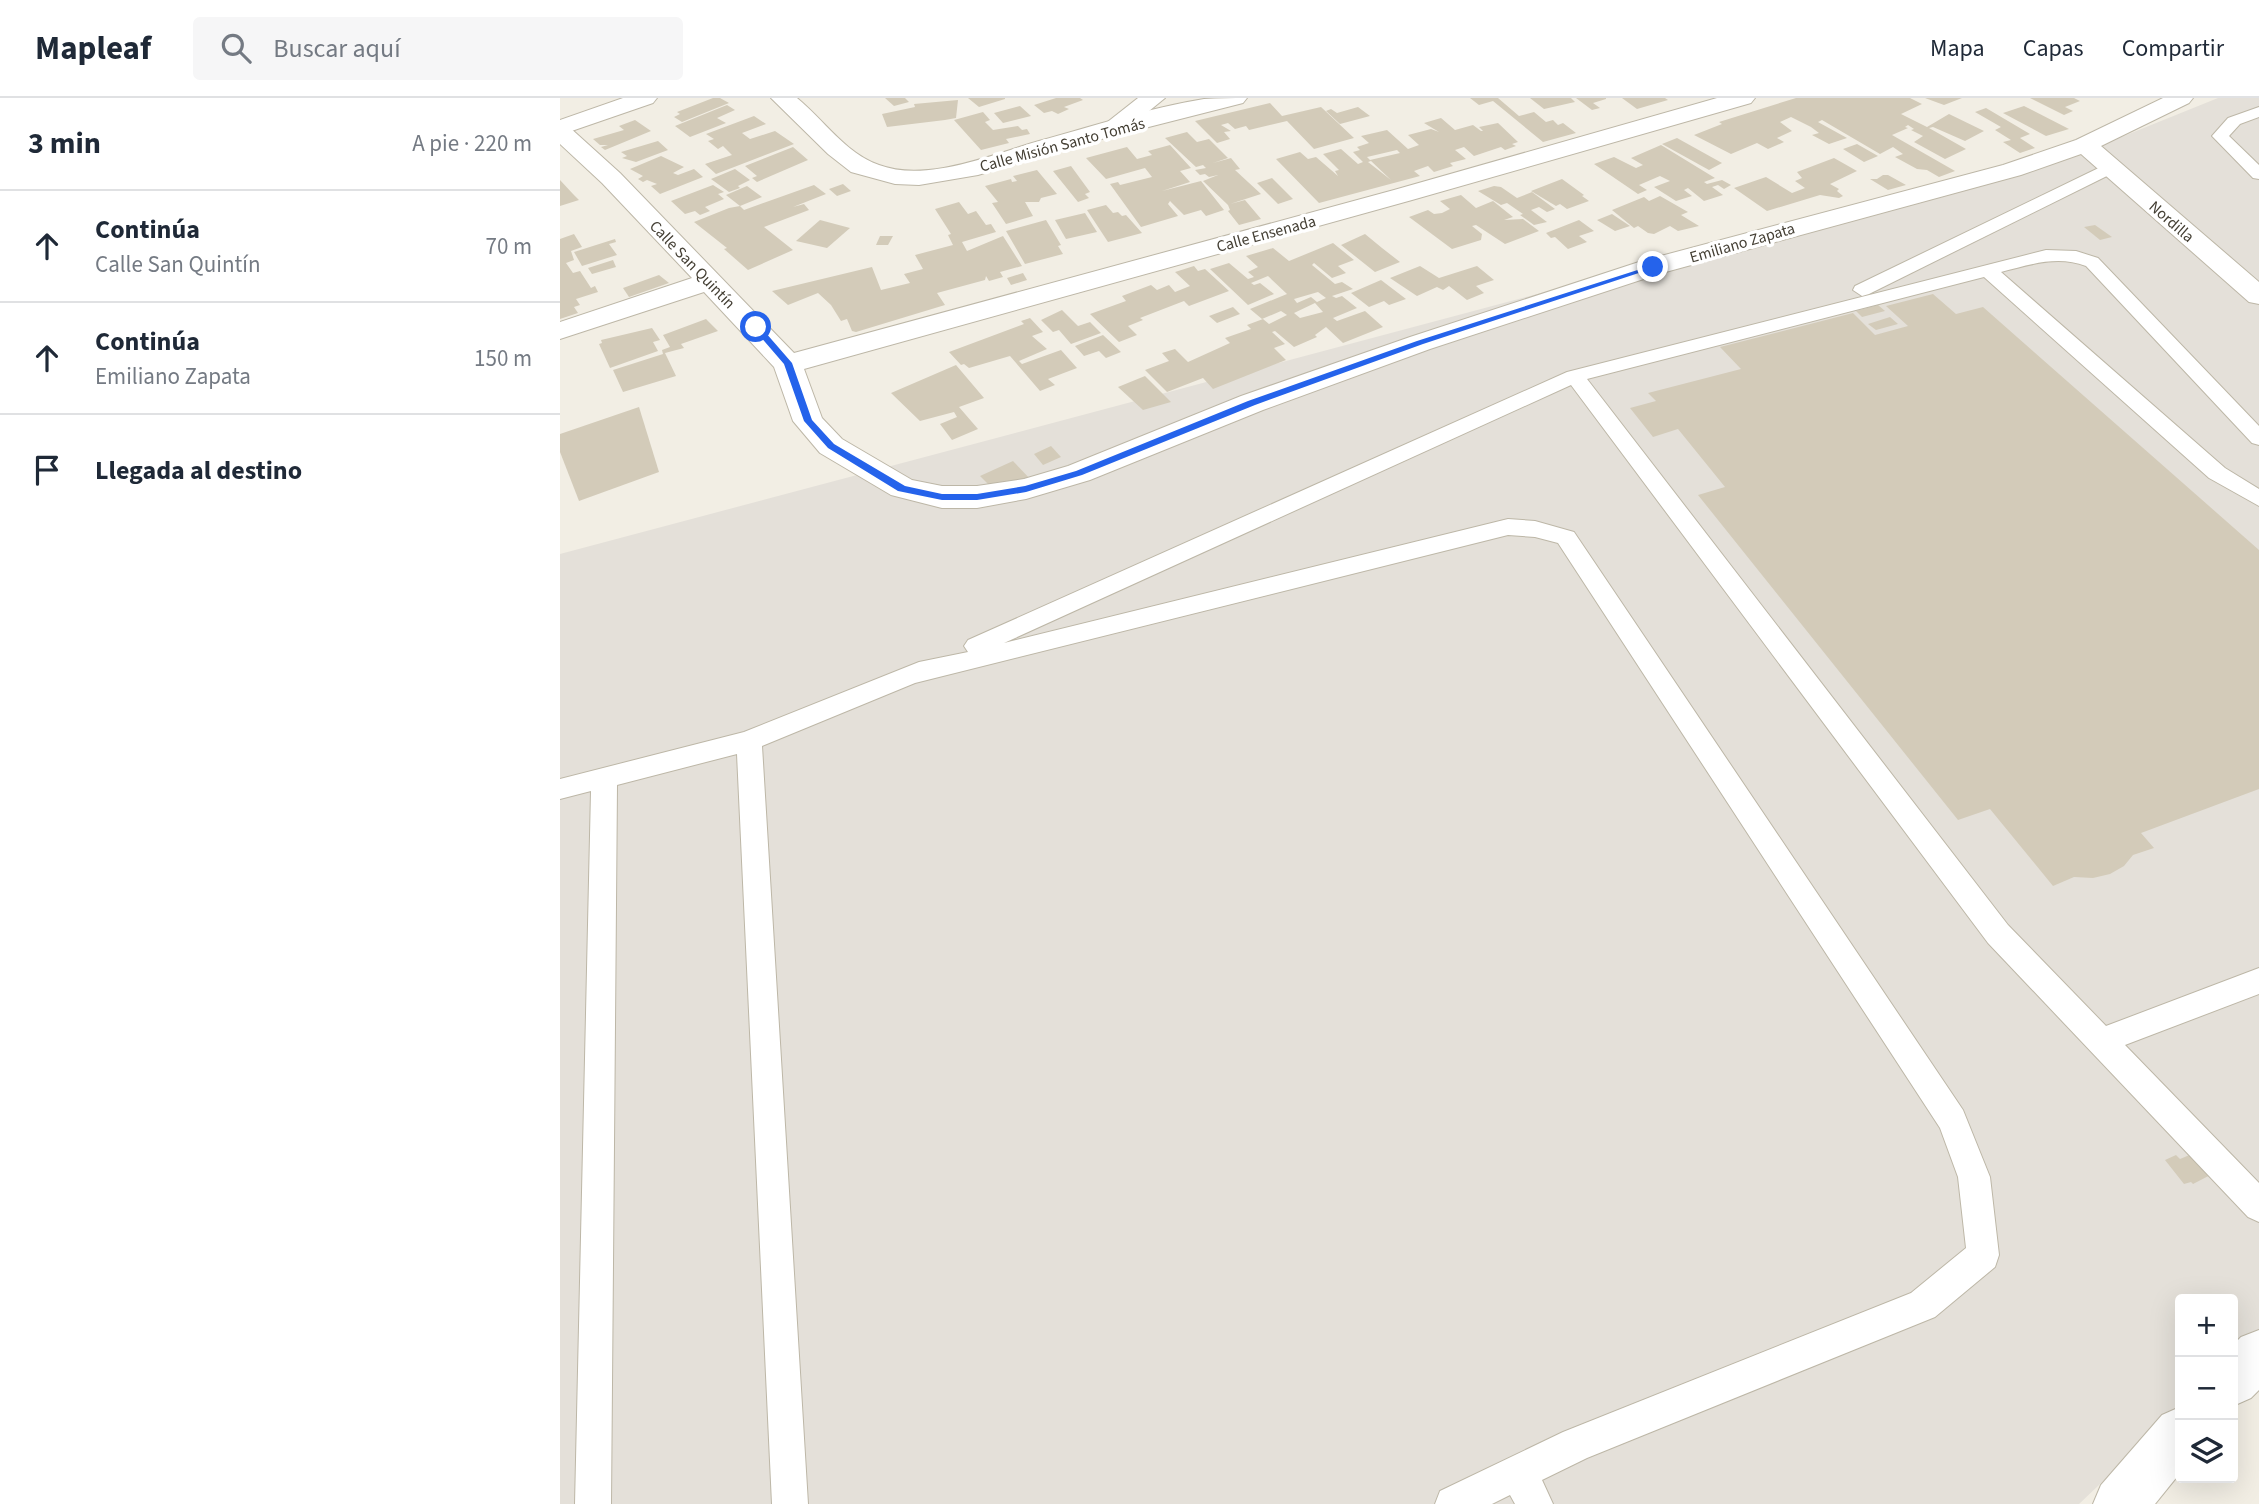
<!DOCTYPE html>
<html lang="es">
<head>
<meta charset="utf-8">
<style>
	:root { --surface:#fff; --page:#f6f6f7; --text:#1f2937; --muted:#747a83; --line:#e0e1e3 }
	body { margin:0; font-family:"Source Sans 3",sans-serif; background:var(--page); color:var(--text) }
	.controls { position:absolute; right:21px; bottom:21px; display:grid; overflow:hidden; border-radius:7px; box-shadow:0 7px 28px #0002 }
	.controls button { width:63px; height:63px; display:grid; place-items:center; padding:0; border:0; border-bottom:2px solid var(--line); background:var(--surface); color:var(--text); font:35px sans-serif }
	.stop { position:absolute; width:21px; height:21px; margin:-16px; border:5px solid #2563eb; border-radius:50%; background:#fff }
	.stop.end { background:#2563eb; border-color:#fff; box-shadow:0 2px 7px #0008 }
	.list { margin:0; padding:0; list-style:none }
	h2 { display:flex; justify-content:space-between; align-items:center; height:91px; margin:0; padding:0 28px; font-size:30px }
	h2 small { font-size:23px; font-weight:400; color:var(--muted) }
	.list li { display:grid; grid-template-columns:46px 1fr auto; gap:21px; align-items:center; box-sizing:border-box; height:112px; padding:0 28px; border-top:2px solid var(--line) }
	.list b { display:block; font-size:26px; white-space:nowrap }
	.list p { margin:0; font-size:23px; white-space:nowrap; color:var(--muted) }
	.list em { font-size:23px; font-style:normal; color:var(--muted) }
	.icon { flex:none; width:38px; height:38px; fill:none; stroke:currentColor; stroke-width:2; stroke-linecap:round; stroke-linejoin:round }
	.map { position:relative; flex:none; width:1699px; height:1406px; overflow:hidden }
	header { display:flex; align-items:center; gap:42px; box-sizing:border-box; height:98px; padding:0 35px; background:var(--surface); border-bottom:2px solid var(--line) }
	header strong { font-size:33px }
	nav { display:flex; gap:38px; margin-inline-start:auto; font-size:24px }
	.search { width:490px; height:63px; background:var(--page); display:flex; align-items:center; gap:18px; box-sizing:border-box; padding:0 24px; border-radius:7px; color:var(--muted); font-size:26px }
	main { display:flex }
	aside { flex:1; background:var(--surface) }
	.map>svg:first-child { display:block }
	.industrial { fill:#e4e0d9 }
	.building { fill:#d3cbb9; fill-rule:evenodd }
	.lines { fill:none; stroke-linecap:round; stroke-linejoin:round }
	.service-casing { stroke:#bdb7a7; stroke-width:2 }
	.minor-casing { stroke:#bdb7a7; stroke-width:2 }
	.tertiary-casing { stroke:#bdb7a7; stroke-width:2 }
	.service { fill:#fff; fill-rule:evenodd }
	.minor { fill:#fff; fill-rule:evenodd }
	.tertiary { fill:#fff; fill-rule:evenodd }
	.route { fill:#2563eb }
	.labels { text-anchor:middle; stroke-width:7; stroke-linejoin:round; paint-order:stroke }
	.far-street-label { font-size:16px; fill:#443f34; stroke:#fff }
</style>
</head>
<body>
<header>
<strong>Mapleaf</strong>
<div class="search"><svg class="icon" aria-label="search" viewBox="0 0 24 24"><circle cx="10" cy="10" r="6"/><path d="M15 15l6 6"/></svg>Buscar aquí</div>
<nav><a>Mapa</a><a>Capas</a><a>Compartir</a></nav>
</header>
<main>
<aside>
<h2>3 min<small>A pie · 220 m</small></h2>
<ul class="list">
<li><svg class="icon" aria-label="ahead" viewBox="0 0 24 24"><path d="M12 20V5M6 11l6-6 6 6"/></svg><div><b>Continúa</b><p>Calle San Quintín</p></div><em>70 m</em></li>
<li><svg class="icon" aria-label="ahead" viewBox="0 0 24 24"><path d="M12 20V5M6 11l6-6 6 6"/></svg><div><b>Continúa</b><p>Emiliano Zapata</p></div><em>150 m</em></li>
<li><svg class="icon" aria-label="arrive" viewBox="0 0 24 24"><path d="M6 21V4h12l-3 4 3 4H6"/></svg><div><b>Llegada al destino</b></div></li>
</ul>
</aside>
<div class="map">
<svg width="1699" height="1406" viewBox="0 0 1699 1406">
	<rect width="100%" height="100%" fill="#f2eee4"/>
	<path class="industrial" d="M1658 0H1699V1236L1673 1261V1201H1620V1310L1519 1406H0V456L1549 44Z"/>
	<g class="building">
		<path d="M153 0H160L169 5 122 24 114 19 120 16 117 14Z"/>
		<path d="M325 0H345L349 4 334 8Z"/>
		<path d="M408 0H445V1L419 9Z"/>
		<path d="M496 0H520L523 2 504 9 509 11 498 16 492 13 484 15 474 7Z"/>
		<path d="M910 0H938L959 18 974 14 986 24 993 22 998 27 1003 25 1016 35 983 44 933 3 919 7Z"/>
		<path d="M970 0H1011L1015 4 984 11Z"/>
		<path d="M1016 0H1046V1L1033 5 1040 10 1032 12Z"/>
		<path d="M1062 0H1105L1108 2 1077 11Z"/>
		<path d="M1236 0H1350L1362 6 1341 16 1367 29 1389 16 1424 33 1405 43 1373 29 1369 30 1406 51 1385 61 1354 44 1363 38 1351 32 1354 31 1348 27 1345 29 1348 30 1332 37 1395 73 1379 79 1367 72 1357 71 1335 59 1343 56 1333 49 1320 56 1262 22 1258 24 1287 40 1269 46 1252 37 1259 35 1251 29 1231 19 1220 24 1232 33 1217 40 1224 44 1208 51 1197 45 1171 56 1134 37 1162 26 1159 24Z"/>
		<path d="M1365 0H1402L1384 7Z"/>
		<path d="M1470 0H1514L1520 3 1505 9 1513 13 1504 17Z"/>
		<path d="M398 2 396 20 385 22 327 29 322 16 355 9 354 6Z"/>
		<path d="M710 5 722 18 761 9 794 40 754 51 727 23 689 32 686 28 675 31 668 25 661 27 671 33 664 34 670 41 657 45 635 23Z"/>
		<path d="M167 7 175 12 157 20 166 25 130 39 115 28Z"/>
		<path d="M460 8 471 18 443 25 434 15Z"/>
		<path d="M1464 8 1509 31 1486 38 1443 15Z"/>
		<path d="M798 9 810 18 780 26 766 13 771 11 777 15Z"/>
		<path d="M1426 10 1470 36 1460 40 1475 50 1460 55 1443 44 1451 42 1435 32 1441 29 1415 14Z"/>
		<path d="M423 14 430 22 425 24 433 32 458 28 462 32 467 31 470 36 446 41 449 45 421 52 394 22Z"/>
		<path d="M194 18 206 26 182 35 190 41 215 33 234 46 156 76 145 66 172 57 163 48 158 51 148 43 154 41 146 36Z"/>
		<path d="M881 20 895 32 913 27 921 33H923L919 29 938 25 958 44 952 46 956 48 945 52 941 49 914 58 904 49 895 52 906 61 890 65 893 68 874 74 868 68 854 73 860 78 759 105 716 61 740 54 748 61 756 59 778 78 775 73 779 72 763 56 781 51 798 66 803 64 793 54 800 52 797 49 809 45 801 38 827 32 848 51 859 47 848 37 871 31 879 34 864 25ZM837 52 840 55 810 62 831 82 808 64 811 63 807 59Z"/>
		<path d="M75 22 91 33 45 52 41 49 48 47H40L33 41 64 32 59 28Z"/>
		<path d="M627 34 637 44 649 41 668 60 653 65 671 60 680 71 675 72 701 96 670 106 685 102 701 121 679 127 668 113 670 112 668 107 643 83 658 77 649 79 645 76 640 77 635 72 646 70 643 67 636 69 605 40Z"/>
		<path d="M1117 40 1162 65 1149 72 1102 46Z"/>
		<path d="M98 43 108 52 76 64 62 60 67 58 61 54Z"/>
		<path d="M1297 46 1318 58 1304 64 1283 51Z"/>
		<path d="M610 47 631 70 620 73 630 84 602 93 641 83 664 112 646 118 641 112 624 117 610 103 608 106 618 118 581 129 550 86 558 84 560 87 592 79 585 70 546 81 526 60 567 49 577 61 592 57 588 53Z"/>
		<path d="M1101 47 1155 80 1144 84 1147 86 1162 82 1171 87 1164 91 1158 87 1152 89 1163 97 1144 103 1128 90 1124 92 1132 98 1116 103 1094 89 1110 83 1100 78 1079 87 1087 92 1078 96 1034 66 1054 59 1076 70 1083 67 1071 60Z"/>
		<path d="M233 49 248 62 197 84 192 80 197 78 185 68Z"/>
		<path d="M101 58 124 69 113 75 118 77 134 71 143 79 100 96 91 88 97 86 87 82 83 84 78 81 83 78 70 71Z"/>
		<path d="M1274 60 1297 73 1270 86 1279 91 1277 93 1283 98 1279 100 1260 97 1207 113 1174 90 1206 79 1232 95 1245 90 1235 83 1242 80 1237 74Z"/>
		<path d="M511 68 530 94 525 96 529 100 518 104 493 73Z"/>
		<path d="M175 71 190 82 178 88 180 90 169 94 151 81Z"/>
		<path d="M477 72 497 96 481 100 479 104H465L473 118 446 126 432 105 438 104 425 88 451 81 452 84 457 83 453 78Z"/>
		<path d="M1323 77H1328L1346 87 1328 92 1310 81H1317Z"/>
		<path d="M712 80 733 101 718 106 697 85Z"/>
		<path d="M1002 81 1024 97 1022 98 1029 103 1007 111 1000 106 996 108 971 93Z"/>
		<path d="M0 82 13 96 19 102 0 108Z"/>
		<path d="M283 86 291 93 277 98 269 91Z"/>
		<path d="M153 87 164 94 158 96 164 101 145 109 150 113 140 117 135 113 125 116 111 103Z"/>
		<path d="M254 87 266 96 233 109 244 106 249 112 204 129 233 152 188 172 164 151 167 150 134 124 169 110 180 108 184 112Z"/>
		<path d="M187 88 202 99 180 108 166 97Z"/>
		<path d="M934 88 941 89 957 100 972 94 995 111 987 114 979 109 971 112 987 124 974 127 960 117 963 116 947 105 941 107 918 93Z"/>
		<path d="M901 97 916 110 933 103 953 119 944 122 963 121 979 133 945 146 916 127 912 128 922 136 921 142 892 151 849 119 868 112 874 116 882 115 890 111 880 103Z"/>
		<path d="M1100 98 1128 114 1121 117 1139 128 1118 133 1110 128 1094 136 1088 135 1078 128 1074 130 1052 112 1084 99 1089 103Z"/>
		<path d="M399 104 408 116 416 113 426 127 431 126 436 134 402 144 407 153 443 138 462 168 440 174 443 179 429 183 426 178 425 182 377 195 385 207 296 234 292 233 287 221 281 223 271 207 258 195 228 207 212 193 312 169 321 192 350 185 344 176 363 171 355 157 393 147 388 137 391 136 375 111Z"/>
		<path d="M546 107 553 115 558 114 562 118 566 117 582 135 548 144 527 112Z"/>
		<path d="M525 115 537 134 506 141 495 122Z"/>
		<path d="M1052 116 1070 128 1055 133 1037 122Z"/>
		<path d="M260 122 290 130 267 150 236 143Z"/>
		<path d="M486 122 501 147 498 148 503 156 465 166 446 133Z"/>
		<path d="M1019 122 1034 133 1019 138 1027 144 1008 151 995 139 991 140 986 135Z"/>
		<path d="M1535 127 1552 139 1540 142 1524 129Z"/>
		<path d="M14 136 22 149 11 153 14 162 6 165 13 175 20 173 31 190 35 188 38 194 16 201 20 207 14 209 18 215 0 221V141Z"/>
		<path d="M805 136 822 150 840 164 815 174 781 147Z"/>
		<path d="M320 138H333L328 147H316Z"/>
		<path d="M55 141 56 144 49 146 57 157 22 168 14 154Z"/>
		<path d="M773 145 794 162 778 168 786 175 772 180 754 165 752 167 775 186 782 184 793 191 772 198 776 200 782 198 797 210 773 220 777 223 805 213 823 229 783 245 766 229 755 237 757 239 734 249 715 233 712 234 725 246 714 250 726 262 653 291 643 280 607 294 585 272 609 263 602 255 615 251 628 264 670 245 665 240 691 231 687 227 703 221 709 226 727 217 721 213 702 221 690 211 727 196 708 178 691 185 694 187 700 185 714 196 688 207 650 171 669 165 688 181 694 179 688 174 698 169 686 158 713 150 729 163ZM758 194 766 200 757 204 751 199 737 205 734 201ZM755 205 763 214 740 220 734 215Z"/>
		<path d="M53 162 56 169 32 176 28 170Z"/>
		<path d="M634 168 638 173 645 171 669 193 629 208 624 203 580 220 583 222 568 228 577 237 559 244 530 216 566 203 562 198 591 187 597 192 609 187 615 194 630 188 615 174Z"/>
		<path d="M860 168 879 180 917 168 934 182 916 188 924 195 907 202 889 188 883 192 877 189 857 198 830 180Z"/>
		<path d="M463 175 467 182 451 187 447 180Z"/>
		<path d="M99 177 109 185 69 199 63 190Z"/>
		<path d="M821 182 846 201 829 207 824 203 809 209 791 195Z"/>
		<path d="M1373 196 1396 216 1423 209 1699 452V691L1581 735 1594 750 1573 757 1564 768 1550 776 1533 780 1514 779 1493 788 1430 711 1398 722 1138 397 1165 389 1118 331 1093 339 1070 310 1096 303 1088 295 1181 271 1160 249 1293 215 1315 237 1348 228 1326 208Z"/>
		<path d="M1318 207 1325 213 1302 219 1296 213Z"/>
		<path d="M673 209 680 216 657 225 649 218Z"/>
		<path d="M502 212 518 228 530 224 541 235 511 246 499 232 493 234 481 222Z"/>
		<path d="M1330 219 1338 226 1316 232 1308 226Z"/>
		<path d="M470 220 483 234 472 238 487 251 459 263 462 266 501 252 517 270 488 281 495 287 480 293 450 258 409 270 404 266 401 267 389 254 464 226 461 223Z"/>
		<path d="M146 221 158 233 121 246 124 250 105 255 116 278 63 294 53 272 103 256 102 252 110 249 103 237Z"/>
		<path d="M92 230 100 242 93 244 98 253 50 270 39 246 42 245 41 242Z"/>
		<path d="M543 237 561 254 546 260 539 253 524 258 515 248Z"/>
		<path d="M396 267 424 300 399 309 418 331 392 342 380 326 397 319 394 314 360 323 331 295Z"/>
		<path d="M585 278 611 304 583 312 558 289Z"/>
		<path d="M79 309 99 374 19 403 0 354V336Z"/>
		<path d="M491 348 501 359 483 367 474 356Z"/>
		<path d="M453 363 474 385 442 400 420 378Z"/>
		<path d="M1639 1053 1660 1072 1633 1086 1631 1084 1624 1086 1605 1062 1616 1057 1620 1061Z"/>
	</g>
	<g class="lines">
		<defs>
			<g id="service">
				<path d="M1699 9V19L1680 26 1669 38 1699 67V81L1693 80 1652 38 1668 20Z"/>
				<path d="M1551 64 1559 69 1557 73 1309 196 1302 198 1293 192 1295 188Z"/>
				<path d="M1486 152 1516 153 1538 160 1699 328V347L1692 345 1526 168C1497 157 1469 167 1441 174L1665 370 1699 391V408L1649 380 1424 179 1027 281 1448 827 1546 928 1699 870V896L1565 947 1699 1085V1124L1688 1119 1428 845 1011 287 444 545 948 421 975 423 1014 434 1403 1012 1430 1079 1439 1157 1435 1169 1375 1219 1027 1360 982 1382 993 1406H955L950 1397 932 1406H875L880 1393 1003 1334 1351 1195 1406 1150 1398 1079 1380 1030 998 445 975 439 948 437 355 585 202 648 248 1406H212L177 656 57 687 51 1406H15L31 693 0 701V681L184 634 359 564 408 554 404 548 408 542 1007 274Z"/>
			</g>
			<g id="minor">
				<path d="M578 0H605L561 36 553 38 545 36 541 31 545 26Z"/>
				<path d="M1157 0H1195L1191 5 852 102 244 271 262 320 282 341 352 382 382 388H417L464 381 508 368 681 298 850 239 1082 163 1443 67 1516 42 1603 0H1633L1629 5 1541 48 1699 184V206L1689 204 1521 56 1461 77 1102 175 870 251 703 312 530 382 466 401 417 410H382L331 397 260 355 233 323 214 269 144 194 0 241V224L132 180 42 85 0 46V26L8 28 60 75 234 255 834 92Z"/>
			</g>
			<g id="tertiary">
				<path d="M63 0H97L93 5 0 37V22Z"/>
				<path d="M211 0H237C264 22 285 55 319 67 367 85 433 56 479 43 533 28 589 10 644 1 658 0 673 0 687 0L683 5 514 48 418 77 359 87 335 86 291 74 268 56Z"/>
				<path d="M1699 1232V1292L1691 1300 1673 1308V1247L1681 1239Z"/>
				<path d="M1620 1309V1375L1595 1406H1533L1541 1387 1602 1317Z"/>
			</g>
		</defs>
		<use href="#service" class="service-casing"/>
		<use href="#minor" class="minor-casing"/>
		<use href="#tertiary" class="tertiary-casing"/>
		<use href="#service" class="service"/>
		<use href="#minor" class="minor"/>
		<use href="#tertiary" class="tertiary"/>
	</g>
	<path class="route" d="M1090 168 1097 169 863 246 695 307 522 377 466 394 417 402H382L338 393 268 350 244 323 224 266 192 229 199 227 232 265 252 322 274 346 345 388 382 396H417L465 388 516 373 688 303 857 243Z"/>
	<g class="labels">
		<g class="far-street-label">
			<text transform="translate(502 46) rotate(-15)" y="6">Calle Misión Santo Tomás</text>
			<text transform="translate(1612 123) rotate(41)" y="6">Nordilla</text>
			<text transform="translate(706 135) rotate(-15)" y="6">Calle Ensenada</text>
			<text transform="translate(1182 144) rotate(-16)" y="6">Emiliano Zapata</text>
			<text transform="translate(133 166) rotate(46)" y="6">Calle San Quintín</text>
		</g>
	</g>
</svg>
<div class="controls">
<button>+</button>
<button>−</button>
<button><svg class="icon" aria-label="layers" viewBox="0 0 24 24"><path d="M12 4l9 5-9 5-9-5zM3 14l9 5 9-5"/></svg></button>
</div>
<div class="stop" style="left:196px;top:229px"></div>
<div class="stop end" style="left:1093px;top:169px"></div>
</div>
</main>
</body>
</html>
